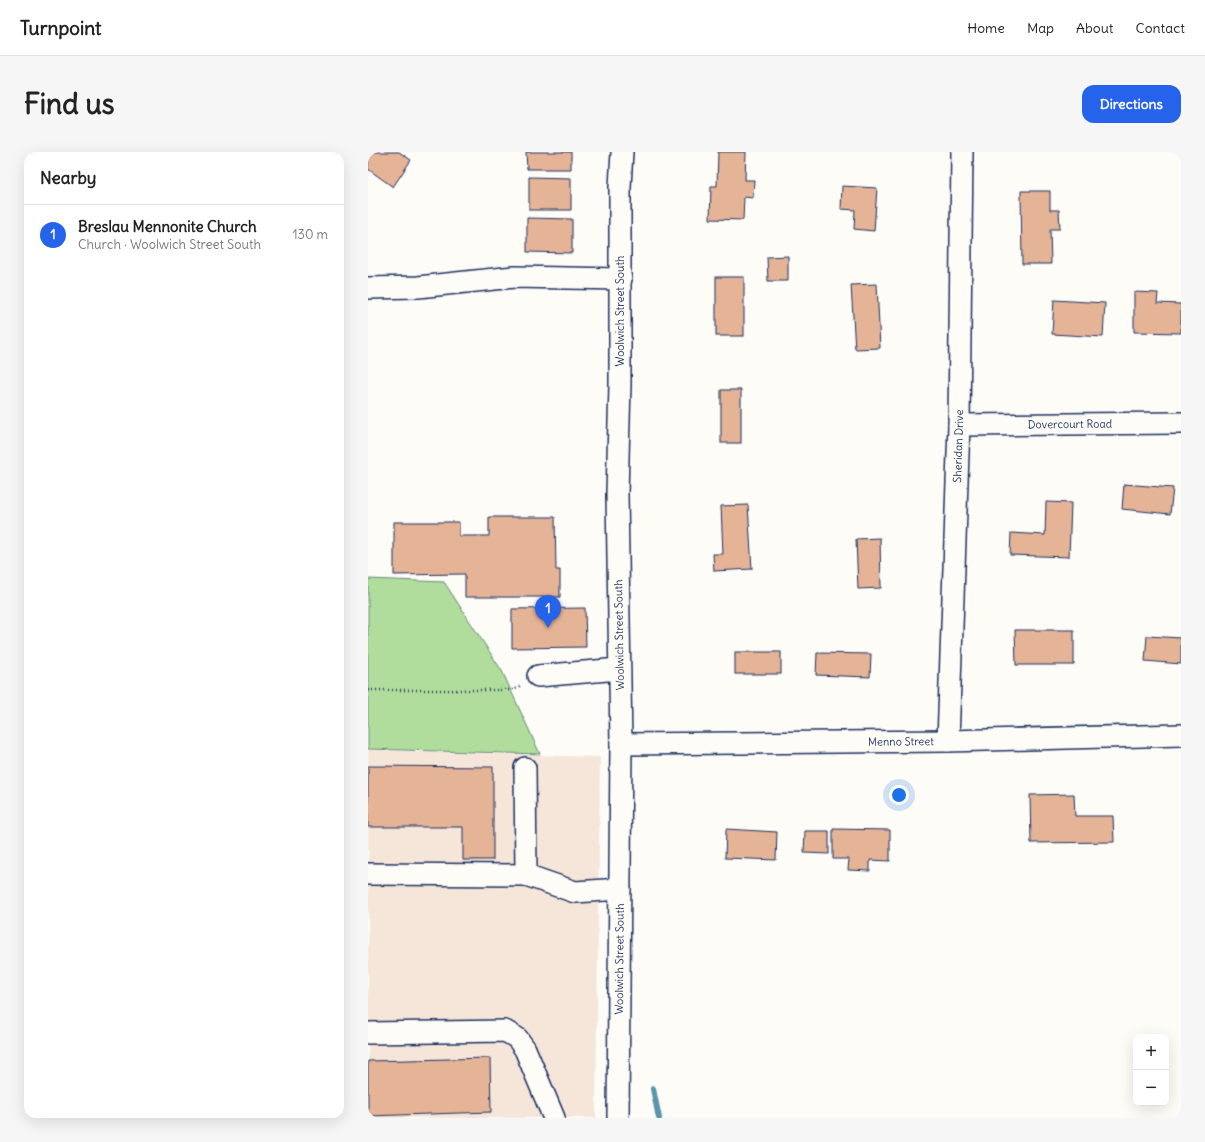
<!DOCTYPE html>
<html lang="en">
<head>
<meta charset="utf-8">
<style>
	:root { --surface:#fff; --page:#f6f6f6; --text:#222; --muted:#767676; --line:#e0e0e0; --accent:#2563eb }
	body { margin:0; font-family:Delius,sans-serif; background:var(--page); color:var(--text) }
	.controls { position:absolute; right:12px; bottom:12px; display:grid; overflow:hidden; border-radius:8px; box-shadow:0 4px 16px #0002 }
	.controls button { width:36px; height:36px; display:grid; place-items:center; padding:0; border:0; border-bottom:1px solid var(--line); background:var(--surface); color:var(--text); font:20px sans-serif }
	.you { position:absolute; left:531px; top:643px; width:14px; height:14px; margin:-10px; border:3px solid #fff; border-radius:50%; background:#1a73e8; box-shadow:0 0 0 6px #1a73e833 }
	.badge { display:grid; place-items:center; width:26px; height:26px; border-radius:50%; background:var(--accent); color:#fff; font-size:13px; font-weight:700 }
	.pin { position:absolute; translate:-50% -33px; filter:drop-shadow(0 1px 2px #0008) }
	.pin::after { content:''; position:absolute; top:21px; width:14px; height:12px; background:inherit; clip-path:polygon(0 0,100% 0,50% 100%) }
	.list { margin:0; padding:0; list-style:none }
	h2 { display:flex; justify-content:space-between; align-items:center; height:52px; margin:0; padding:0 16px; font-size:17px }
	h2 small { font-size:13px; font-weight:400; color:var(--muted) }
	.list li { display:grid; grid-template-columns:26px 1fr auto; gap:12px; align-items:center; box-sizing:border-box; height:60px; padding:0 16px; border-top:1px solid var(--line) }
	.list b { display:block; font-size:15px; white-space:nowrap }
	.list p { margin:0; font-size:13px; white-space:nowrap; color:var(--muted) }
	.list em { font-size:13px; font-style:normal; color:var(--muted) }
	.map { position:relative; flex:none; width:813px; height:966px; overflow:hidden; border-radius:12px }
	header { display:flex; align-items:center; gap:24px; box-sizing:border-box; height:56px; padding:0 20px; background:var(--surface); border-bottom:1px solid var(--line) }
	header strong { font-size:19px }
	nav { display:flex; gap:22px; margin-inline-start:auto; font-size:14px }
	.intro { display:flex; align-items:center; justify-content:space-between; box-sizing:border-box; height:96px; padding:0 24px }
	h1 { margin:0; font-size:28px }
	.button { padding:10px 18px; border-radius:12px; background:var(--accent); color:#fff; font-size:14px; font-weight:700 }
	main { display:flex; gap:24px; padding:0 24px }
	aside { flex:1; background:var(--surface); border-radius:12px; box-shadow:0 4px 16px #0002 }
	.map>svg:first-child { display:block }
	.built { fill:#f6e6da }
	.green { fill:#b0dd9b; stroke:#66867c }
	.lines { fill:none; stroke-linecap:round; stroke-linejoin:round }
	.stream { stroke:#5b93ad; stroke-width:6 }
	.building { fill:#e5b497; stroke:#1b2f5e }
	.minor-casing { stroke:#1b2f5e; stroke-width:24 }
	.path { stroke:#1b2f5e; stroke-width:2.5; stroke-dasharray:1 3; stroke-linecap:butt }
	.minor { stroke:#fdfcf7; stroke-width:21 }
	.labels { text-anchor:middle; stroke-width:3; stroke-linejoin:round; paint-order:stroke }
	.street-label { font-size:11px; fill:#1b2f5e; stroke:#fdfcf7 }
</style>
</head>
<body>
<header>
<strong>Turnpoint</strong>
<nav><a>Home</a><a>Map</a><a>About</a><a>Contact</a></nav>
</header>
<div class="intro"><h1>Find us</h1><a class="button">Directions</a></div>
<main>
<aside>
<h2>Nearby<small></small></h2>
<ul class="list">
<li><span class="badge">1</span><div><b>Breslau Mennonite Church</b><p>Church · Woolwich Street South</p></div><em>130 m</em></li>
</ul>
</aside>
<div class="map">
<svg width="813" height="966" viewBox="0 0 813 966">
	<rect width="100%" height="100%" fill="#fdfcf7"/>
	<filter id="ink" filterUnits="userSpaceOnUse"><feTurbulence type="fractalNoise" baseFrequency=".025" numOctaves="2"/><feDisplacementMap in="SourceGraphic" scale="8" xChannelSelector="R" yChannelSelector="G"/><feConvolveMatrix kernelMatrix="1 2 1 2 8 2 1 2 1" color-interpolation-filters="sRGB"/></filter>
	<g filter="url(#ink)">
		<path class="built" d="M0 598 232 605 228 966H0Z"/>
		<path class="green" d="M0 427 76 430 134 519 172 602 0 597Z"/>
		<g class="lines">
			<path class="stream" d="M285 937 291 966"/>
		</g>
		<g class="building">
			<path d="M1 0H31L43 8 25 35 0 17Z"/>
			<path d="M158 0H203V17H159Z"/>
			<path d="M350 0H378L377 28H386L385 46 376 45 375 68 342 67 343 34H349Z"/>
			<path d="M161 25 203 26V58H161Z"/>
			<path d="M474 34 509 36 506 79 486 77 487 58 473 57Z"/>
			<path d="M653 39H682V58H691L692 77H682L683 112H654Z"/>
			<path d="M159 66 204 67V101L159 100Z"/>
			<path d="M420 104V129H400L399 105Z"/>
			<rect x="348" y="125" width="28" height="59"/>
			<path d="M509 132 512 196 487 197 483 133Z"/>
			<path d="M766 140 790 141 789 151 813 152V181L766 180Z"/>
			<path d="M686 148 737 151 735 185 684 182Z"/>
			<rect x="353" y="238" width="20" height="53"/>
			<path d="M756 332 805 336 802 362 754 357Z"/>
			<path d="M678 350 703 351 701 405 642 403 643 381 677 383Z"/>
			<path d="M380 353 384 417 346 419 345 402H355L353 354Z"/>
			<path d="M121 365H187L188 418H192V445H97V422L26 423V370H91V384H121Z"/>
			<path d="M512 386 513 436 490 437 488 387Z"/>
			<path d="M217 456 218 495 144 496V457Z"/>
			<path d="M647 478H706V513H648Z"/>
			<path d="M779 484 813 486V512L777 509Z"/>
			<rect x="367" y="500" width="46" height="22"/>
			<path d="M449 501 503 502 502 525 448 523Z"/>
			<path d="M0 614 125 615V708H95V675H0Z"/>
			<path d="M706 642 707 664H745L746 690 663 691 662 643Z"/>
			<path d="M358 677 409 680 408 708 357 706Z"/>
			<path d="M465 677 522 678V709L502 708V719L480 718 481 707H465Z"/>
			<path d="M437 679H461V702L436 701Z"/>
			<path d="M122 906 123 960 0 964V909Z"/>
		</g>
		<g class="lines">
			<defs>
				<g id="minor">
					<path d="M0 136 50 135 146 125 253 127"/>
					<path id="s1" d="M591 273 813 271"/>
					<path d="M170 524 251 517"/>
					<path id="s2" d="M580 589 591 273 594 0"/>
					<path id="s3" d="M253 592 580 589 813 583"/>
					<path d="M157 616 158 723 207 740 252 737"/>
					<path d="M0 722 158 723"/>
					<path d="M0 881 137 879 149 886 157 897 186 966"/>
					<path id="s4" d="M250 966 253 592 249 342 252 233V35L254 0"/>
				</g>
			</defs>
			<use href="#minor" class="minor-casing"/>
			<path class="path" d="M0 538H146L152 534"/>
			<use href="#minor" class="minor"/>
		</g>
	</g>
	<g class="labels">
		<g class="street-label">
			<text transform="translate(252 159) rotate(-90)" y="4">Woolwich Street South</text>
			<text dy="4" stroke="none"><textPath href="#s1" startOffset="111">Dovercourt Road</textPath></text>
			<text dy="4" stroke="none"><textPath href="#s2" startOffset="295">Sheridan Drive</textPath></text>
			<text transform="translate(251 483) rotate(-91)" y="4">Woolwich Street South</text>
			<text dy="4" stroke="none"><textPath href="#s3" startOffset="280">Menno Street</textPath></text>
			<text dy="4" stroke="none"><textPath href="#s4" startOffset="159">Woolwich Street South</textPath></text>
		</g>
	</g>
</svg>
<div class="controls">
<button>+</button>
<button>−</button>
</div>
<div class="you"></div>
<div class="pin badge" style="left:180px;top:476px">1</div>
</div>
</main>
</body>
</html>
